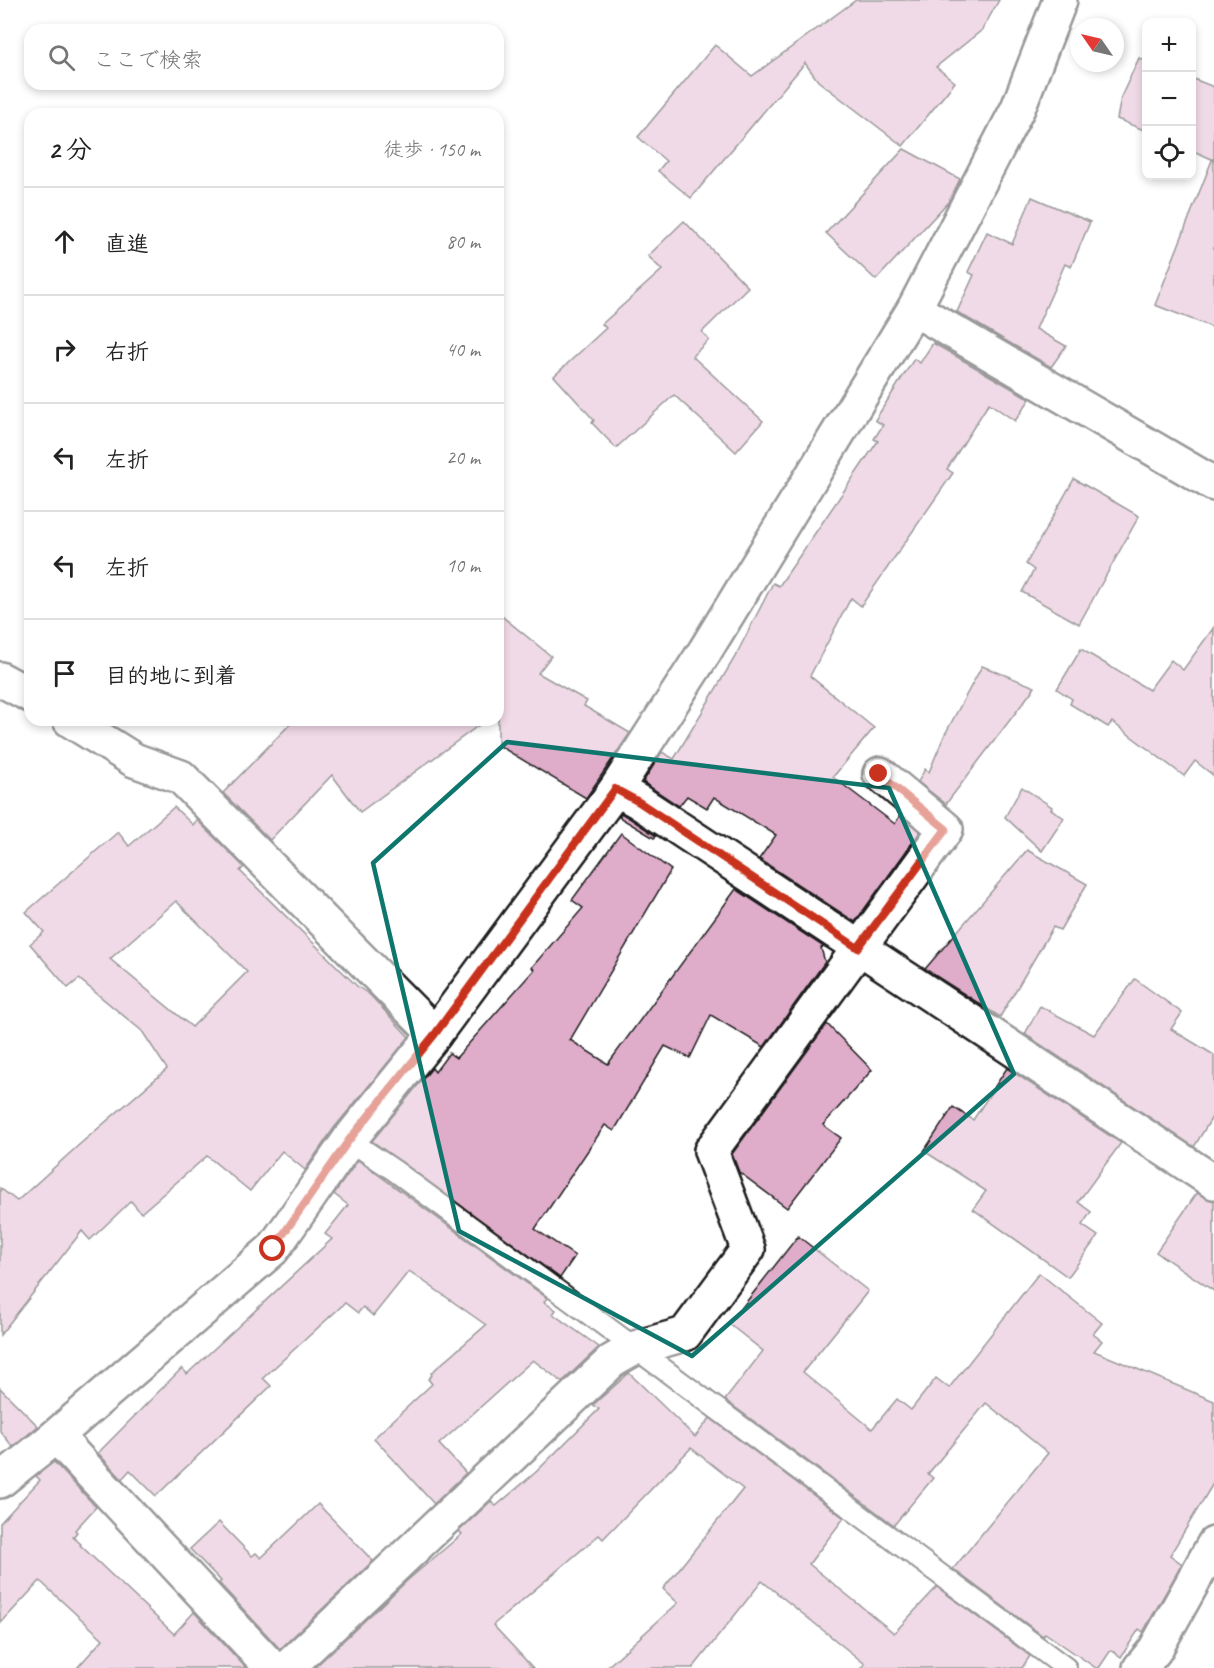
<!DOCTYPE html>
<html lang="ja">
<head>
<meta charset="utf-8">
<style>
	:root { --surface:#fff; --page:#f2f2f2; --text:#222; --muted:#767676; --line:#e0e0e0 }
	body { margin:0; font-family:Caveat,"Klee One",sans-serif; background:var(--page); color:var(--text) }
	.controls { position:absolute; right:18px; top:18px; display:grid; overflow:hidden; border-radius:12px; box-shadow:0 3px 9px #0003 }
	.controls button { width:54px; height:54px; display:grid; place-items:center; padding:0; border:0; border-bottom:2px solid var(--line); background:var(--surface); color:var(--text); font:30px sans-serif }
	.compass { position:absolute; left:1070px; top:18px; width:54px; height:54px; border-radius:50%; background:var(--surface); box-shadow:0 3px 9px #0003; rotate:304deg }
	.stop { position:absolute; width:18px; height:18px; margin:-14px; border:4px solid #c8321e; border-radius:50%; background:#fff }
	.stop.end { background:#c8321e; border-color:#fff; box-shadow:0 2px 6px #0008 }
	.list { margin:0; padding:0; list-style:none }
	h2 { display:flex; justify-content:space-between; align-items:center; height:78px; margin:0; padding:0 24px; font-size:26px }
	h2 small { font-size:20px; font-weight:400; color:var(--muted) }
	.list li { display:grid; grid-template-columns:39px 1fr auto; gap:18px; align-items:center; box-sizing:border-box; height:108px; padding:0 24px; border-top:2px solid var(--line) }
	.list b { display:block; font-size:22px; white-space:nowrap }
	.list em { font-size:20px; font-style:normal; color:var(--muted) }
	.icon { flex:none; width:33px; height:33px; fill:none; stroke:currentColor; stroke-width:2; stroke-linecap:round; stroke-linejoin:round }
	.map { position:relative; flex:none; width:1214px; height:1668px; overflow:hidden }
	.search { position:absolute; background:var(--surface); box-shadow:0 3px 9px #0003; left:24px; top:24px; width:480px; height:66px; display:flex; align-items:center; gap:15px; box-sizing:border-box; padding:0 21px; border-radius:18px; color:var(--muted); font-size:22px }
	.panel { position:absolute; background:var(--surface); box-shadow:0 3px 9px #0003; left:24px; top:108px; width:480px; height:618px; border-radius:18px }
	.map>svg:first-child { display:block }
	.building { fill:#dfadca; stroke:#1c1c1c; stroke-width:1.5; fill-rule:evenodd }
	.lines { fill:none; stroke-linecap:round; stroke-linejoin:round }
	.service-casing { stroke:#1c1c1c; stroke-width:24 }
	.minor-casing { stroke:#1c1c1c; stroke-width:38 }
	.service { stroke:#fff; stroke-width:20 }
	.minor { stroke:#fff; stroke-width:33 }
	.route { stroke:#c8321e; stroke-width:8 }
	.marked { fill:none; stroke:#0f766e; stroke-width:4.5; stroke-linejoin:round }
</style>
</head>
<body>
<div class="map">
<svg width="1214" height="1668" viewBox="0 0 1214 1668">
	<rect width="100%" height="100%" fill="#fff"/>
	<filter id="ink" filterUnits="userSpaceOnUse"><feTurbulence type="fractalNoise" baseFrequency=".0167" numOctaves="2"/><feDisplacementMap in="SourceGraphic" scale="12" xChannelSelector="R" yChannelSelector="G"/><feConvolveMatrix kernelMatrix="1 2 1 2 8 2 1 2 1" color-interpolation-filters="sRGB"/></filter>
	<g filter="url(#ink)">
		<g class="building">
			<path d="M856 0H999L982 30 936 67 955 82 903 146 818 81 805 63 691 198 658 171 666 161 638 137 715 45 752 76Z"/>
			<path d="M1139 58 1146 61V131L1117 119 1121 97Z"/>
			<path d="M1191 78 1214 87V160L1191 150Z"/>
			<path d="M904 149 960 179 949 201 876 280 826 233Z"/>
			<path d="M1212 160H1214V328L1155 305Z"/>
			<path d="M1032 197 1090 222 1071 267 1065 264 1036 329 1066 346 1051 367 957 312 974 275 968 272 987 232 1012 244Z"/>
			<path d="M684 221 748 287 702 332 709 340 692 356 763 421 736 452 674 395 616 448 592 423 594 420 554 376 606 328 602 324 662 270 648 256Z"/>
			<path d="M933 343 1030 399 1015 421 989 403 947 469 953 473 861 606 851 598 810 676 874 728 833 777 895 824 900 815 920 832 855 922 759 859 776 835 714 797 707 808 687 796 679 806 643 782 662 752 674 759 735 657 773 583 779 586 878 441 874 439 883 425 875 420 914 359 920 363Z"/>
			<path d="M1074 479 1139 516 1079 624 1022 592 1034 570 1026 564Z"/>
			<path d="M498 613 551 656 538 673 587 701 584 706 630 733 586 798 498 745Z"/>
			<path d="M1214 627V776L1195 761 1184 776 1112 722 1108 727 1070 704 1072 699 1057 689 1081 649 1149 690 1171 660 1183 670Z"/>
			<path d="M982 666 1035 687 946 804 918 782 925 769 929 772 944 736Z"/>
			<path d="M294 720H486L360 812 332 775 270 840 223 793Z"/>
			<path d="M1022 787 1052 807 1051 809 1064 818 1042 851 1005 817Z"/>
			<path d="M174 807 193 825 197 820 244 867 240 871 358 987 370 995 409 1037 334 1128 305 1170 282 1151 250 1191 207 1156 141 1213 131 1201 90 1240 82 1231 0 1335V1188L17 1201 80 1144 167 1069 142 1031 79 979 68 988 30 944 44 932 26 912 118 832 129 846ZM176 901 247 972 192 1027 110 959Z"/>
			<path d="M621 813 629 818 656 836 654 838 619 817Z"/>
			<path d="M621 833 671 870 570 1040 608 1064 736 889 824 947 821 948 825 962 764 1047 711 1015 690 1058 665 1046 614 1131 605 1125 535 1229 575 1256 560 1278 372 1141 432 1068 435 1072 449 1053 456 1058 534 970 532 967 583 908 572 900Z"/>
			<path d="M1027 850 1087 884 1060 930 1053 927 1000 1017 925 969Z"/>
			<path d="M1135 979 1182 1013 1171 1029 1214 1055V1114L1194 1147 1025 1034 1040 1006 1094 1035Z"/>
			<path d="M827 1024 872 1070 823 1125 841 1138 787 1208 739 1172 732 1154Z"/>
			<path d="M1007 1068 1121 1143 1078 1202 1091 1212 1082 1225 1098 1236 1068 1277 973 1209 986 1191 924 1151 953 1107 973 1120Z"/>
			<path d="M358 1160 547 1298 544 1302 556 1310 553 1314 599 1347 562 1382 533 1360 439 1444 466 1473 434 1504 374 1438 432 1384 428 1379 432 1375 431 1373 486 1325 409 1271 373 1316 363 1307 358 1313 345 1303 263 1378 271 1386 156 1496 130 1470 122 1479 98 1453 182 1368 187 1374 332 1239 325 1234 348 1205 334 1194Z"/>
			<path d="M1197 1193 1214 1201V1291L1156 1252Z"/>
			<path d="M798 1236 868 1291 803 1372 872 1429 897 1399 911 1410 936 1378 949 1388 1039 1273 1102 1323 1093 1334 1102 1341 1094 1351 1214 1401V1482L1170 1555 1182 1564 1143 1632 1139 1629 1121 1657 1111 1650 1099 1668H1096L1045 1633 1043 1636 953 1569 1048 1453 986 1403 928 1474 933 1478 894 1525 725 1400 763 1351 729 1324Z"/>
			<path d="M629 1373 695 1437 710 1418 844 1518 809 1564 894 1633 937 1587 1030 1656 1022 1668H861L865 1664 762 1581 693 1668H606L678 1603 663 1589 743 1489 691 1448 603 1539 599 1535 493 1625 533 1668H314L409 1579 462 1534 459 1531 491 1501 496 1506 536 1472 599 1409 593 1405Z"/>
			<path d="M0 1388 38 1426 13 1447 0 1431Z"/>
			<path d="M54 1462 96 1507 75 1530 77 1532 73 1537 81 1544 80 1545 174 1634 194 1612 246 1668H77L103 1639 40 1581 0 1624V1523L40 1480 36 1476Z"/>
			<path d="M318 1504 373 1561 280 1649 219 1583 221 1581 190 1549 219 1522 252 1556 256 1553 261 1558Z"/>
		</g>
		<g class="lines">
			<defs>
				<path id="service" d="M349 1140 395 1171 635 1348 1066 1668"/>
				<g id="minor">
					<path d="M914 309 1214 484"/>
					<path d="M0 679 30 695"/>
					<path d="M70 720 134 760 181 777 435 1034"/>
					<path d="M616 789 639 802 1214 1182"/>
					<path d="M56 1436 272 1668"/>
					<path d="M0 1481 56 1436 273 1249 349 1140 435 1034 616 789 705 651 914 309 1018 108 1060 0"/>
					<path d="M287 1668 612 1361 635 1348 685 1334 748 1249 711 1151 946 829 880 774"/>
					<path d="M1140 1668 1155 1650 1214 1544"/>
				</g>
			</defs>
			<use href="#service" class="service-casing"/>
			<use href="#minor" class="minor-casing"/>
			<use href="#service" class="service"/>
			<use href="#minor" class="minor"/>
		</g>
	</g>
	<g class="lines" filter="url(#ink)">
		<path class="route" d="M273 1249 349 1140 435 1034 615 789 639 802 858 948 946 829 879 774"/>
	</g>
	<path d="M0 0H1214V1668H0ZM507 742 889 788 1014 1074 692 1356 459 1231 373 863Z" fill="#fff" fill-opacity=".55" fill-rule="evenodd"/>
	<path class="marked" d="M507 742 889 788 1014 1074 692 1356 459 1231 373 863Z"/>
</svg>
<div class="controls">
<button>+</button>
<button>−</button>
<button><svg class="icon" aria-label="locate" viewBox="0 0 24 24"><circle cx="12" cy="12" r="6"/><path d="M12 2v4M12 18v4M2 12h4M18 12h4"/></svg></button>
</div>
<svg class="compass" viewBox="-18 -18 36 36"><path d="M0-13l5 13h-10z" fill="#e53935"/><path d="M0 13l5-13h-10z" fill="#767676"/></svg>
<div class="stop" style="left:273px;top:1249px"></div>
<div class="stop end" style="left:879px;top:774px"></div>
<div class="search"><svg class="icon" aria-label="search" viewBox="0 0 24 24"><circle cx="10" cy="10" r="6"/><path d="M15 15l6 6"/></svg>ここで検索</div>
<section class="panel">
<h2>2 分<small>徒歩 · 150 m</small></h2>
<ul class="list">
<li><svg class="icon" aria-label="ahead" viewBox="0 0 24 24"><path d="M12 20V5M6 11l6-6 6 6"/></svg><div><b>直進</b></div><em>80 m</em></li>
<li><svg class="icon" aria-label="right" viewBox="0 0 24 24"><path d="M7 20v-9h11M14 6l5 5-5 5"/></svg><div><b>右折</b></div><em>40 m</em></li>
<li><svg class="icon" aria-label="left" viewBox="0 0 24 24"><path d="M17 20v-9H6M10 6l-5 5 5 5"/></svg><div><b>左折</b></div><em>20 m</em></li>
<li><svg class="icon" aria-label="left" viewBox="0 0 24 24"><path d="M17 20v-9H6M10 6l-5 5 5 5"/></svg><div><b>左折</b></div><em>10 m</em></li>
<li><svg class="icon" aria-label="arrive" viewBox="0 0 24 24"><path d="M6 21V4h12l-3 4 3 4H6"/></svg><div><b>目的地に到着</b></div></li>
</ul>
</section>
</div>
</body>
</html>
